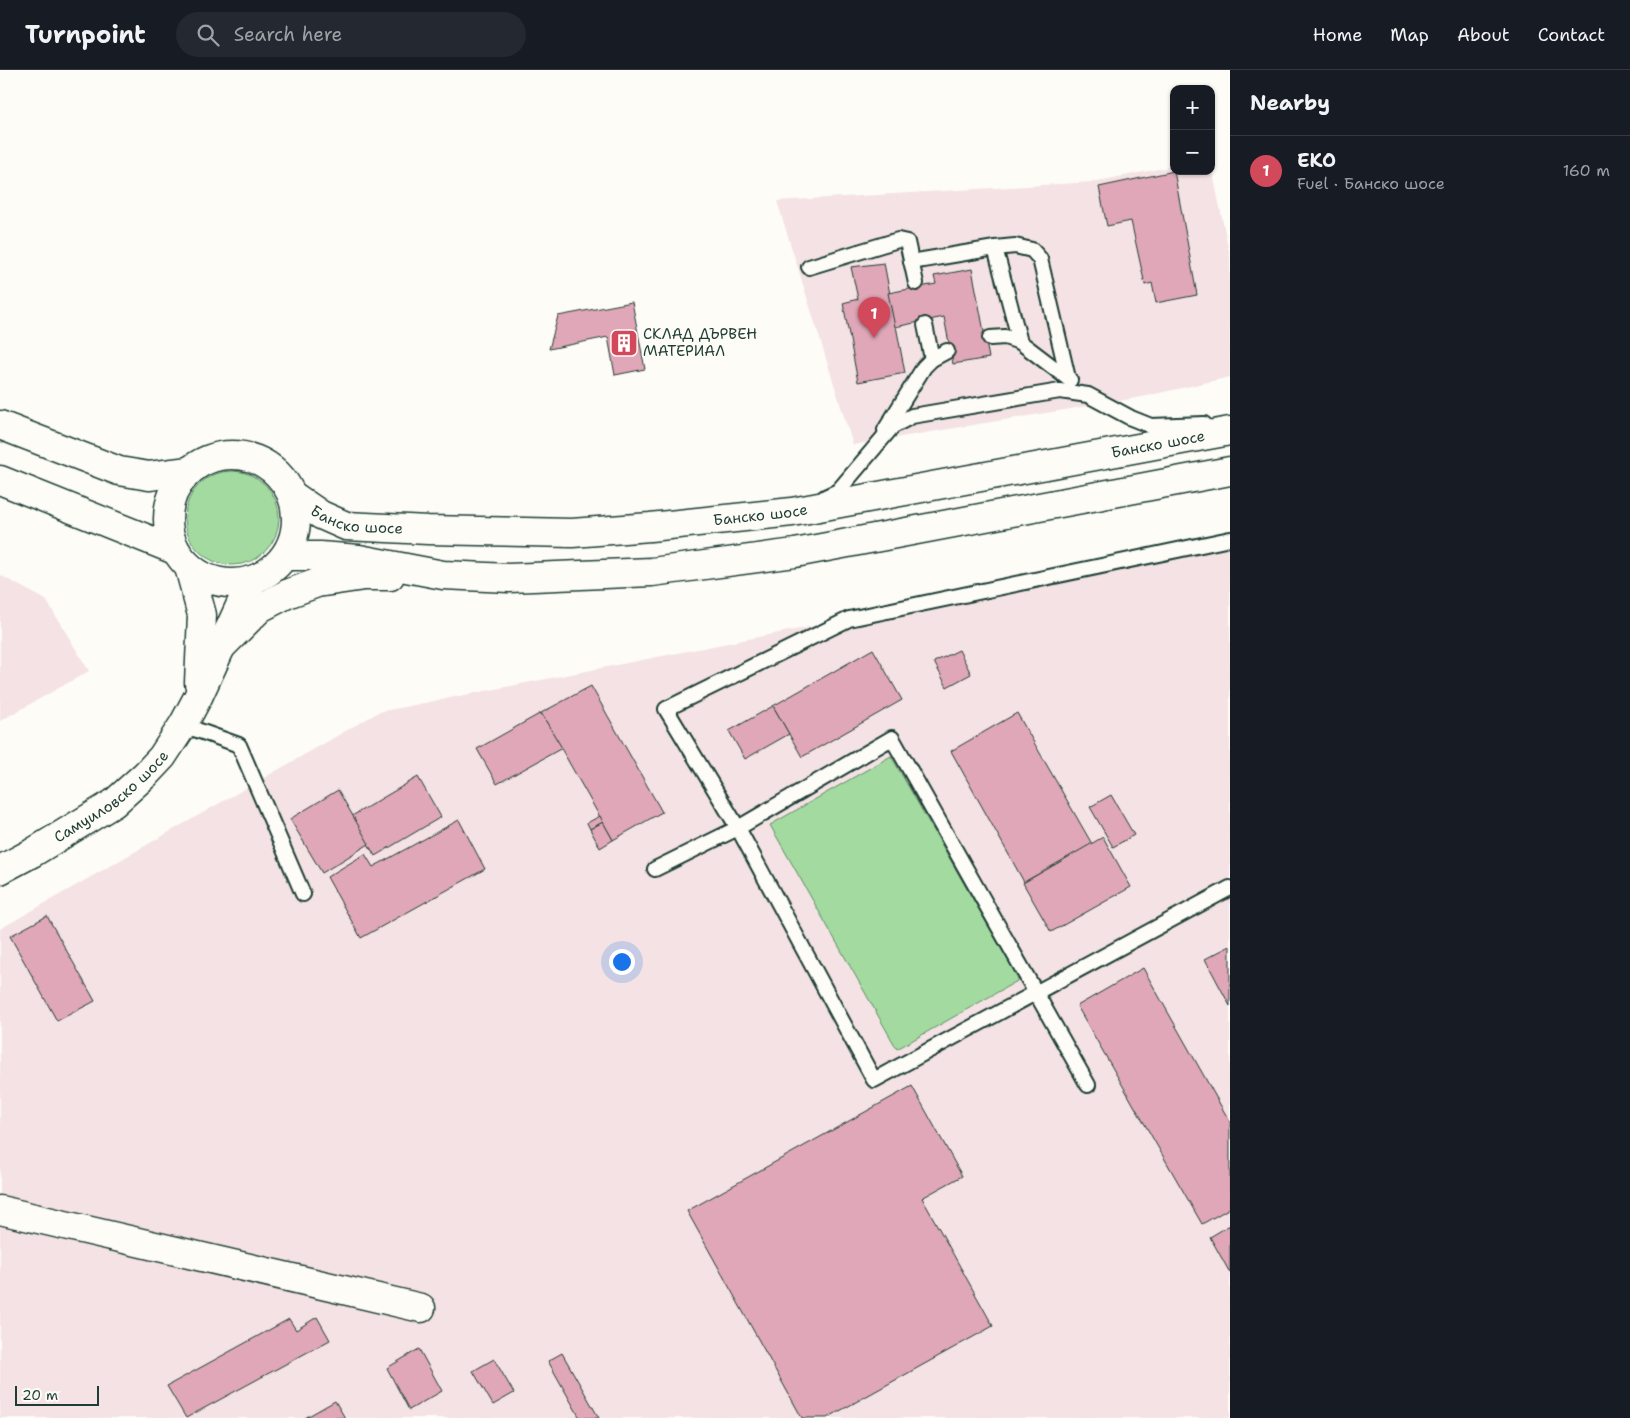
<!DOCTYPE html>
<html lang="en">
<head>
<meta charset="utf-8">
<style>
	:root { --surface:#171b24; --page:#242831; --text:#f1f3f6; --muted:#9ea1a6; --line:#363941; --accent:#d1495b }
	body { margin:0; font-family:"Shantell Sans",sans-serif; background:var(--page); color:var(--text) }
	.controls { position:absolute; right:15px; top:15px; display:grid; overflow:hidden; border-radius:10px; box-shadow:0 1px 4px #0004 }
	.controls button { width:45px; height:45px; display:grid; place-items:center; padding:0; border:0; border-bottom:1px solid var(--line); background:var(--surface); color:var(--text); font:25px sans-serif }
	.scale { position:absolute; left:15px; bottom:12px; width:84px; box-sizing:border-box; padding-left:5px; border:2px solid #1f3d34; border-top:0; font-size:14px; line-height:18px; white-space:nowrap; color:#1f3d34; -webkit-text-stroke:4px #fdfcf7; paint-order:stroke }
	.you { position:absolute; left:621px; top:891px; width:18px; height:18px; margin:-12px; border:4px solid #fff; border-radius:50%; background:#1a73e8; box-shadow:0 0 0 8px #1a73e833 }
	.badge { display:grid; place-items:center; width:32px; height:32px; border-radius:50%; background:var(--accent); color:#fff; font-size:16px; font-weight:700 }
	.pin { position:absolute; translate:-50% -41px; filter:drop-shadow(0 1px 2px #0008) }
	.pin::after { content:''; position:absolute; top:26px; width:18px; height:15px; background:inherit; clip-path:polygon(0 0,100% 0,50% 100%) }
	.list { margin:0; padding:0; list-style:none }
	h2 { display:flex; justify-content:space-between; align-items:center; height:65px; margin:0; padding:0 20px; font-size:21px }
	h2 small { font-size:16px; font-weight:400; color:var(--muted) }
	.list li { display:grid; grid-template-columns:32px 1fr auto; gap:15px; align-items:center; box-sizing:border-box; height:70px; padding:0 20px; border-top:1px solid var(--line) }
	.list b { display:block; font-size:19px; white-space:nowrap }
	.list p { margin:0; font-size:16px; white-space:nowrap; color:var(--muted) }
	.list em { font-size:16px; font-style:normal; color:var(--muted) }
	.icon { flex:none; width:28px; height:28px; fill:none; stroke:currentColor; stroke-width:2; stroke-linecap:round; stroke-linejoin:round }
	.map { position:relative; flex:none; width:1230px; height:1348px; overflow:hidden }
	header { display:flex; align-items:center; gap:30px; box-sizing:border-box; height:70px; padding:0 25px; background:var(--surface); border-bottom:1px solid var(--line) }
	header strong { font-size:24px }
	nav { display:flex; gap:28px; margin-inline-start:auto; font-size:18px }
	.search { width:350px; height:45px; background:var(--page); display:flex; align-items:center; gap:12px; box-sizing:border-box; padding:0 18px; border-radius:28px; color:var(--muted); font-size:19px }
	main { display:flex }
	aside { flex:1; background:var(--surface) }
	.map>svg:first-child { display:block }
	.built { fill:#f4e2e4 }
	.green { fill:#a2da9f; stroke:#608c6a }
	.building { fill:#e0a7b8; stroke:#1f3d34 }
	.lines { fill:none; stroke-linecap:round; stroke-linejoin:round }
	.service-casing { stroke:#1f3d34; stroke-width:18 }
	.minor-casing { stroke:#1f3d34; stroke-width:31 }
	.tertiary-casing { stroke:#1f3d34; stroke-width:31 }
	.secondary-casing { stroke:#1f3d34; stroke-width:31 }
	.service { stroke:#fdfcf7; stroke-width:14 }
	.minor { stroke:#fdfcf7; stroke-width:28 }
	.tertiary { stroke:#fdfcf7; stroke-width:28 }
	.secondary { stroke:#fdfcf7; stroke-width:28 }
	.labels { text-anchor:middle; stroke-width:4; stroke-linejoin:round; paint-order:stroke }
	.poi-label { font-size:15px; fill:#1f3d34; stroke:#fdfcf7; text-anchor:start }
	.street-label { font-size:15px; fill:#1f3d34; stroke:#fdfcf7 }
</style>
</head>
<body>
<header>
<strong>Turnpoint</strong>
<div class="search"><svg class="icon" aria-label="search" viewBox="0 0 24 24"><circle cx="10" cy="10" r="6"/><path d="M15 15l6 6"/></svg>Search here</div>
<nav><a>Home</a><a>Map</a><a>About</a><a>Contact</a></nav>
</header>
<main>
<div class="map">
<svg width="1230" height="1348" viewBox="0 0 1230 1348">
	<rect width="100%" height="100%" fill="#fdfcf7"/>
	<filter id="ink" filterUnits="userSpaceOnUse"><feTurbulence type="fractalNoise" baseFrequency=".02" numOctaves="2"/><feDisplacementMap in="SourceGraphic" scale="10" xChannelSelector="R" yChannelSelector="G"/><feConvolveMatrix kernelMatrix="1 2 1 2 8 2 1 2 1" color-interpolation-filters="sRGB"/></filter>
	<g filter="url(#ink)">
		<g class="built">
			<path d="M1211 94 1230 187V307L1142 327 853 375 777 131 1093 112 1174 96V101H1211Z"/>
			<path d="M1230 474V1348H0V859L379 642Z"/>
			<path d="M0 505 46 530 89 601 0 651Z"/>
		</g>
		<g class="green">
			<circle cx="232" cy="448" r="47"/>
			<path d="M891 686 1019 910 897 979 770 755Z"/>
		</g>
		<g class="building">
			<path d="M1174 101 1197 225 1156 233 1152 213 1145 215 1131 151 1107 156 1099 117Z"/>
			<path d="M884 193 905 303 858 312 843 233 858 229 851 197Z"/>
			<path d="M972 199 989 288 953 294 944 247 895 257 888 223 936 214 934 206Z"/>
			<path d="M632 232 645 299 615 305 608 267 549 279 558 246Z"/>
			<path d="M873 579 902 630 802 687 773 636Z"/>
			<path d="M959 580 971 604 947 617 934 592Z"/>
			<path d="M591 616 662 742 613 770 541 643Z"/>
			<path d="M773 636 789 664 745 689 729 661Z"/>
			<path d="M541 643 562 678 497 714 477 679Z"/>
			<path d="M1017 643 1092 774 1024 812 951 681Z"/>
			<path d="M418 707 441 747 375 786 352 746Z"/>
			<path d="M338 720 369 774 322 803 290 749Z"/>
			<path d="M1111 725 1134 765 1113 777 1090 737Z"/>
			<path d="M600 746 603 752 590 759 587 753Z"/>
			<path d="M459 750 485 799 361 868 327 807 365 784 373 797Z"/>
			<path d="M603 752 613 770 600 778 590 759Z"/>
			<path d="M1103 767 1131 817 1051 862 1023 813Z"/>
			<path d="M47 846 95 931 57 951 10 866Z"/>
			<path d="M1230 876V936L1205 889Z"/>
			<path d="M1143 898 1230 1052V1138L1202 1154 1077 936Z"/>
			<path d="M912 1016 962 1106 922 1128 993 1256 827 1348H802L687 1141Z"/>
			<path d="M1230 1155V1203L1210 1167Z"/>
			<path d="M317 1247 330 1270 186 1348 167 1316 289 1249 296 1260Z"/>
			<path d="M419 1279 442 1321 409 1340 387 1298Z"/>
			<path d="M562 1283 599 1348H580L548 1291Z"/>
			<path d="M494 1289 514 1323 493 1335 473 1301Z"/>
			<path d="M335 1331 345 1348H305Z"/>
		</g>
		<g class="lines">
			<defs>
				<g id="service">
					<path d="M995 178 1015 176 1032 180 1040 189 1068 308"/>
					<path d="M911 192 995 178 1020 272"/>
					<path d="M809 197 898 170 907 172 916 213"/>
					<path d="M925 255 932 289"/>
					<path d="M990 268 1005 267 1020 272 1070 310"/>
					<path d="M885 360 924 297 932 289 947 281"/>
					<path d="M825 427 838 421 893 356 912 346 1060 321 1088 325 1131 348 1151 356 1204 354"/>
					<path d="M1230 469 849 549 666 639 738 758 874 1010 1230 818"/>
					<path d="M183 655 239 675 303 824"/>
					<path d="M655 799 738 758 892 668 1088 1015"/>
				</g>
				<path id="minor" d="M0 1140 421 1238"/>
				<g id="tertiary">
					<path d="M189 497 202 545 199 613"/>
					<path id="s1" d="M0 800 32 783 114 733 146 704 162 687 183 655 198 627 251 512"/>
				</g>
				<g id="secondary">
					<path d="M0 355 119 401 149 406 189 401"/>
					<circle cx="232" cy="449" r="64"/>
					<path d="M0 410 175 480"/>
					<path id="s2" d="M292 425 321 445 346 456 428 460 572 463 650 457 792 442 1230 361"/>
					<path d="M286 486H320L359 489 443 505 509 508 652 502 795 483 1230 401"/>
					<path d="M221 577 260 538 287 524 317 513 364 506H390"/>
				</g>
			</defs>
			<use href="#service" class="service-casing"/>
			<use href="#minor" class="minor-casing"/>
			<use href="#tertiary" class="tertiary-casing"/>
			<use href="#secondary" class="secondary-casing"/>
			<use href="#service" class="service"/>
			<use href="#minor" class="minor"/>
			<use href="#tertiary" class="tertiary"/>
			<use href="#secondary" class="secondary"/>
		</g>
	</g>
	<defs>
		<symbol id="building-square" viewBox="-11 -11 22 22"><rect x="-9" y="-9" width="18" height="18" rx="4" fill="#d1495b" stroke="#fdfcf7"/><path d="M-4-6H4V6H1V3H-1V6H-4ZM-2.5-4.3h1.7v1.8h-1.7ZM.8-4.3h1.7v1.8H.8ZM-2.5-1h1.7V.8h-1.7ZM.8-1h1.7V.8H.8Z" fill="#fff"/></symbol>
	</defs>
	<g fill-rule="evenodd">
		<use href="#building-square" x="608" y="257" width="32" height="32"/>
	</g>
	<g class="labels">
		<g class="poi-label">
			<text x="643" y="269">СКЛАД ДЪРВЕН<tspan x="643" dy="17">МАТЕРИАЛ</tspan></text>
		</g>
		<g class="street-label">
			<text dy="5" stroke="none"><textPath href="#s2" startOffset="882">Банско шосе</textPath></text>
			<text dy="5" stroke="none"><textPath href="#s2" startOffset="478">Банско шосе</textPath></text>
			<text dy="5" stroke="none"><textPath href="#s2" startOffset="72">Банско шосе</textPath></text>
			<text dy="5" stroke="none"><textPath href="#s1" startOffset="134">Самуиловско шосе</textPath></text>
		</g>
	</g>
</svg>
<div class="controls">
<button>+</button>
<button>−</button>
</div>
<div class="scale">20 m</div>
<div class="you"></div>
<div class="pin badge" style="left:874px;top:268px">1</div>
</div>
<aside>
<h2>Nearby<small></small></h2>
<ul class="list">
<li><span class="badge">1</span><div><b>EKO</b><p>Fuel · Банско шосе</p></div><em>160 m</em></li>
</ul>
</aside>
</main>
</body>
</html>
